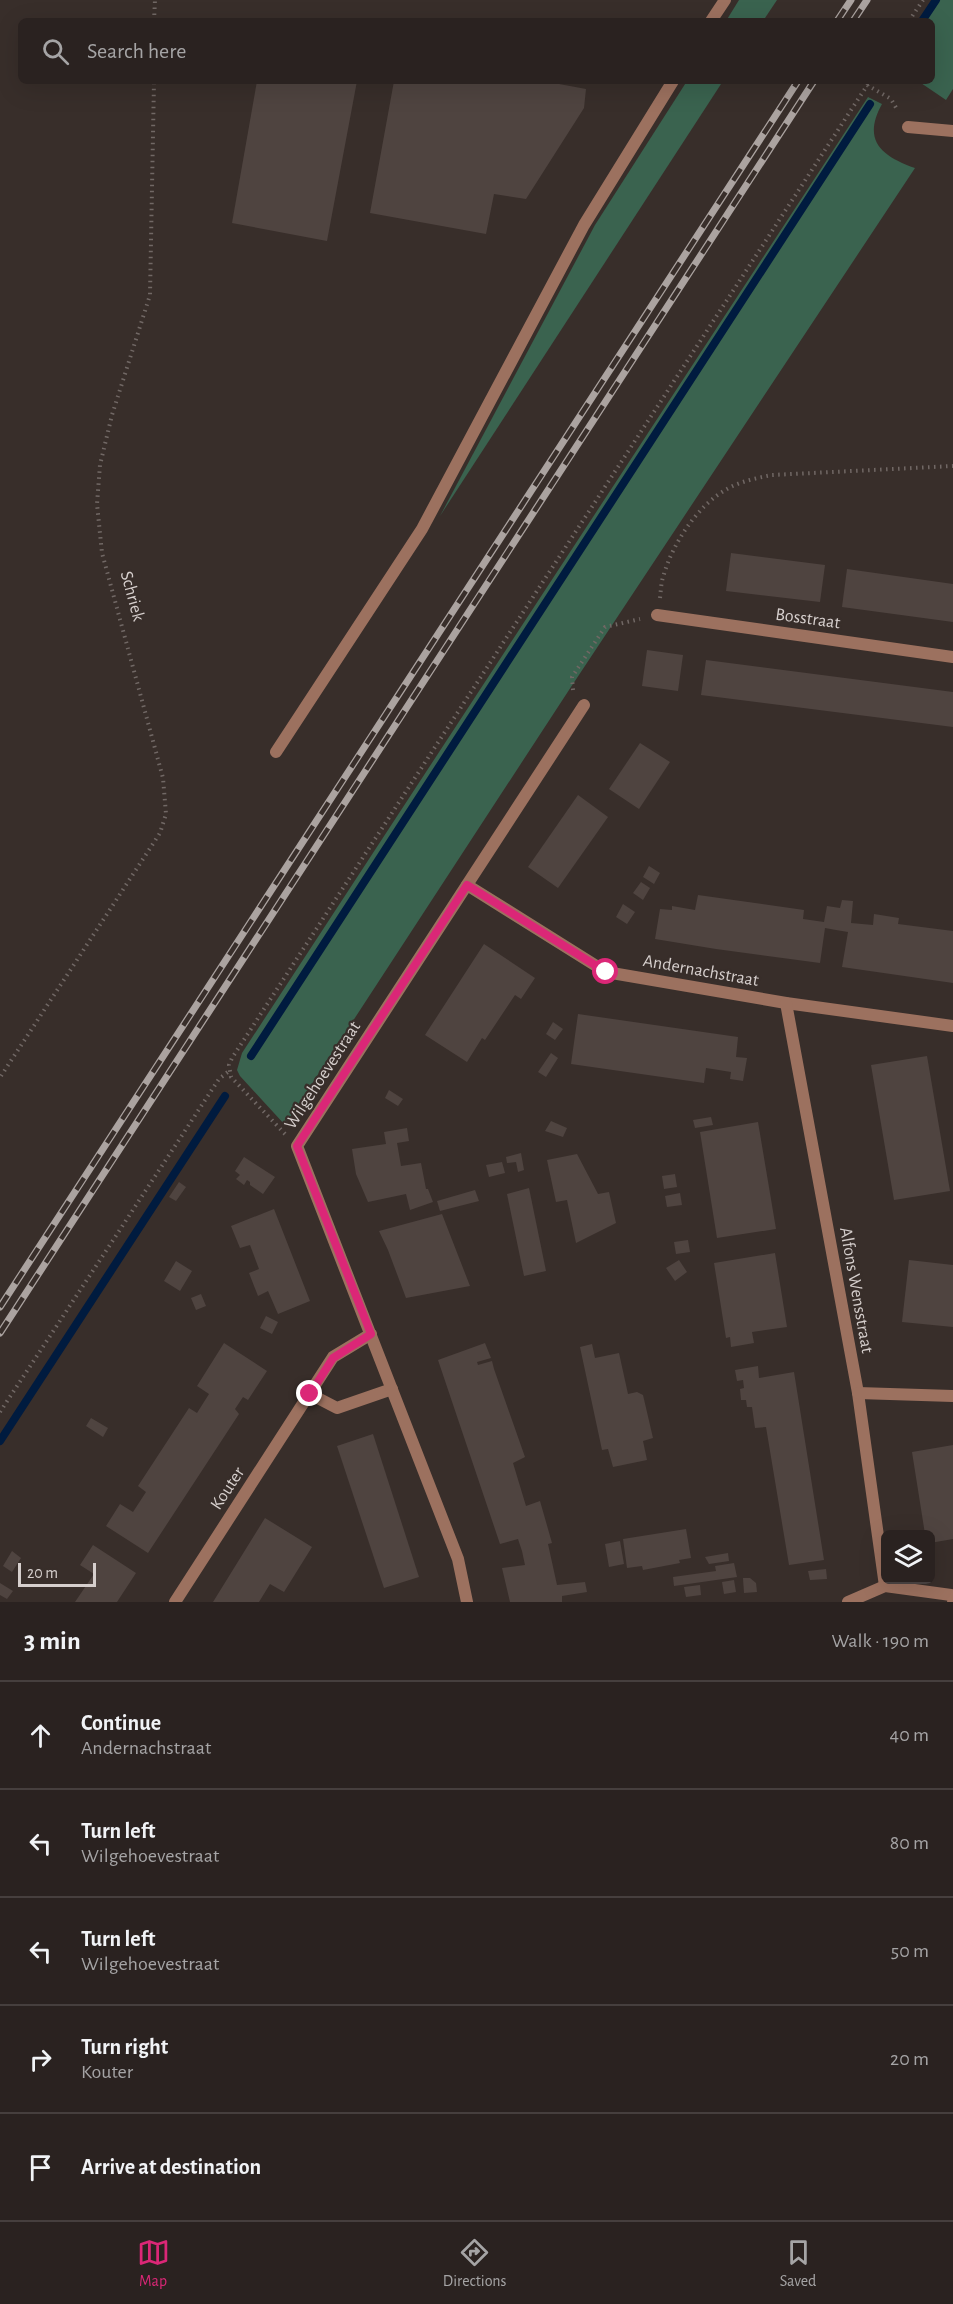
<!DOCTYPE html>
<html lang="en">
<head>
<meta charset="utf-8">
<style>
	:root { --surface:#2a2220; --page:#322a29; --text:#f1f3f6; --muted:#a5a4a5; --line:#463f3e; --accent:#db2777 }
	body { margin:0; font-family:"Alegreya Sans",sans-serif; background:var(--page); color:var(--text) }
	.controls { position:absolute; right:18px; bottom:18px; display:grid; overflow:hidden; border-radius:9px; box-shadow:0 6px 24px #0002 }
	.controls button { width:54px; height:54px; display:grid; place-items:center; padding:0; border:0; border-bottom:2px solid var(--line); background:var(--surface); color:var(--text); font:30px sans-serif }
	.scale { position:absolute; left:18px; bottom:15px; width:78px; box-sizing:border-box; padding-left:6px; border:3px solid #d6cfcd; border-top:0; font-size:16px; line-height:21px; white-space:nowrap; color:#d6cfcd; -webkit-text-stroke:4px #382e2a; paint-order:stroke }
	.stop { position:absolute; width:18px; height:18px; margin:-14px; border:4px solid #db2777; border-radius:50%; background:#fff }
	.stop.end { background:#db2777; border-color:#fff; box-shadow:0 2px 6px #0008 }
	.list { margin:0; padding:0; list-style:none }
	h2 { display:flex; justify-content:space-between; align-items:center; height:78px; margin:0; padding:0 24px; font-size:26px }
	h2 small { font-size:20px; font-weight:400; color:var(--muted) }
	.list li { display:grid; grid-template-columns:39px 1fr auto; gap:18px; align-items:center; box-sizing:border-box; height:108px; padding:0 24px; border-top:2px solid var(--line) }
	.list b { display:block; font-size:22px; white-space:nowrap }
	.list p { margin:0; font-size:20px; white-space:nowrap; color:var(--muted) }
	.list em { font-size:20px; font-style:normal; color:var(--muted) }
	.icon { flex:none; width:33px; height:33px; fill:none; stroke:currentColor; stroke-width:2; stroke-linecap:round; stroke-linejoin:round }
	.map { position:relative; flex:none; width:953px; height:1602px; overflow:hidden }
	.search { position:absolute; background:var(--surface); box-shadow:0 6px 24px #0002; left:18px; right:18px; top:18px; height:66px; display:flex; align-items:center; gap:15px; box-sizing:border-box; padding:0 21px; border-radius:9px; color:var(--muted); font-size:22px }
	.sheet { height:618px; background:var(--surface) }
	nav { display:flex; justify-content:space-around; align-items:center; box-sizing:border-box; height:84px; border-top:2px solid var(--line); background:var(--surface); font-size:16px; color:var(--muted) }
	nav a { display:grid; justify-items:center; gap:3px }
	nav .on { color:var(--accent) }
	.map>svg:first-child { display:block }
	.green { fill:#3a634f }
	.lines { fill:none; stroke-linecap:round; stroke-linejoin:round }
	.stream { stroke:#001b3f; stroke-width:8 }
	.building { fill:#4f4440 }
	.path { stroke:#716865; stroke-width:4; stroke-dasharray:1.5 4.5; stroke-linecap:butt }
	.lane { stroke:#9c715f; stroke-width:12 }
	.street { stroke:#9c715f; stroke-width:12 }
	.rail-casing { stroke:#aba3a0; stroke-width:7 }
	.rail { stroke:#382e2a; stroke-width:4.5; stroke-dasharray:14; stroke-linecap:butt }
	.route { stroke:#db2777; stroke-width:8 }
	.labels { text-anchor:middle; stroke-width:4.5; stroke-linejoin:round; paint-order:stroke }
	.street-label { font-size:18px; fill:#d6cfcd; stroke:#382e2a }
</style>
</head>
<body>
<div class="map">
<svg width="953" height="1602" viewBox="0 0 953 1602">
	<rect width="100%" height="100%" fill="#382e2a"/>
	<g class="green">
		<path d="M739 0H777L763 21H726Z"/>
		<path d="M935 0H953V89L946 100 918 81H932V21H922Z"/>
		<path d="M687 81H723L440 516 595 225Z"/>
		<path d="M868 97 882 104C862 140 881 156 915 168L569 690 285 1125 240 1076 237 1070 242 1053Z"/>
	</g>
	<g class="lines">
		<g class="stream">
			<path d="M922 21 936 0"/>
			<path d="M251 1056 870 104"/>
			<path d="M0 1441 225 1096"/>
		</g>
	</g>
	<g class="building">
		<path d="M257 81H357L327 241 232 223Z"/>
		<path d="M394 81H543L586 89 584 108 526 199 494 194 486 234 370 213Z"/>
		<path d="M731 553 825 565 820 602 726 591Z"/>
		<path d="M847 569 953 584V622L842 607Z"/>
		<path d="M647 650 683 655 678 691 642 686Z"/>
		<path d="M706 660 953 692V727L701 695Z"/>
		<path d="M640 743 670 762 639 809 609 789Z"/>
		<path d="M578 795 608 817 558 888 528 867Z"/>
		<path d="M649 866 660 873 654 884 643 877Z"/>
		<path d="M641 882 650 888 643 900 633 893Z"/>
		<path d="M698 895 804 910 803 919 824 922 827 906 840 908 842 900 853 901 851 923 873 925 874 914 899 918 898 924 953 931V983L842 967 848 932 836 930 825 928 820 963 716 949 655 939 660 909 672 910V906L695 910Z"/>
		<path d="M623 904 635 912 627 924 616 917Z"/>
		<path d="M484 944 535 978 521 999 515 995 485 1040 482 1038 467 1062 425 1035Z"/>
		<path d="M578 1014 738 1037 736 1057 747 1058 743 1081 730 1079 731 1072 706 1068 704 1083 571 1064Z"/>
		<path d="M553 1022 563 1029 555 1040 546 1034Z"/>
		<path d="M551 1053 558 1058 546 1077 538 1072Z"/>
		<path d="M927 1056 950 1191 894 1200 871 1065Z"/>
		<path d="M389 1090 403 1099 398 1106 385 1098Z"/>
		<path d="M711 1117 713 1125 695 1128 693 1120Z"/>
		<path d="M551 1121 567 1128 563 1137 545 1131Z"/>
		<path d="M758 1122 776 1229 717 1238 700 1132Z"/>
		<path d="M407 1128 409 1141 397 1143 401 1166 421 1163 426 1189H428L433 1202 410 1210 406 1194 368 1202 356 1174 352 1149 386 1144 384 1132Z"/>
		<path d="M521 1153 524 1170 518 1172 516 1162 507 1163 506 1157Z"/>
		<path d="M577 1154 598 1194 609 1192 616 1223 576 1243 567 1200 556 1202 547 1160Z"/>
		<path d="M244 1157 275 1177 263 1194 250 1185V1182L247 1180 244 1185 236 1179 240 1175 235 1171Z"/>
		<path d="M502 1162 505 1173 489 1177 486 1165Z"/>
		<path d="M675 1174 677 1187 664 1189 662 1176Z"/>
		<path d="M179 1182 186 1187 176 1201 169 1197Z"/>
		<path d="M529 1188 546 1271 524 1276 507 1194Z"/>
		<path d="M475 1190 479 1201 440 1211 437 1201Z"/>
		<path d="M680 1193 682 1205 667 1207 665 1196Z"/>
		<path d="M274 1209 310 1301 278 1314 268 1291 258 1296 249 1273 259 1269 250 1245 240 1248 231 1226Z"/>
		<path d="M442 1214 470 1286 406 1298 388 1250 379 1231Z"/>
		<path d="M688 1240 690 1252 676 1254 674 1242Z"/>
		<path d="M775 1253 787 1327 752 1332 754 1343 731 1347 730 1337 726 1338 714 1263Z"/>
		<path d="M679 1260 687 1272 675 1281 666 1268Z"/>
		<path d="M909 1260 953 1265V1327L902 1322Z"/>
		<path d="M176 1261 192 1271 180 1291 164 1281Z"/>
		<path d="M201 1294 206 1306 196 1310 191 1298Z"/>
		<path d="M266 1316 278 1322 272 1334 260 1328Z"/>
		<path d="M224 1343 267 1371 248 1400 243 1397 235 1409 239 1414 148 1553 106 1526 120 1504 133 1512 146 1492 138 1486 189 1408 197 1413 209 1394 197 1386Z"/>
		<path d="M485 1343 491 1358 477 1362 478 1365 492 1361 494 1369 525 1457 513 1463 526 1506 540 1501 552 1543 548 1544 557 1585 585 1582 587 1592 562 1596V1602H510L502 1568 525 1565 522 1551 518 1539 500 1544 438 1360Z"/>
		<path d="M592 1344 595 1358 619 1353 628 1394 637 1392 643 1395 653 1438 643 1441 647 1460 613 1467 608 1449 602 1450 580 1347Z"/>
		<path d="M758 1366 759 1378 794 1372 824 1560 789 1565 766 1427 755 1428 752 1407H747L746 1400H741L740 1389 744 1388 743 1380 737 1381 735 1370Z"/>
		<path d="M91 1418 108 1428 103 1437 86 1426Z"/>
		<path d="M373 1434 419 1577 384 1588 337 1446Z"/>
		<path d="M953 1445V1539L930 1543V1534H925L912 1452Z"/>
		<path d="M265 1518 312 1547 284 1592 270 1584 259 1602H213Z"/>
		<path d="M686 1529 691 1558 679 1560 680 1563 643 1570 642 1566 627 1568 623 1539Z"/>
		<path d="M620 1541 624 1564 609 1567 605 1544Z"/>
		<path d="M93 1545 136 1573 117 1602H75L94 1574 80 1565Z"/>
		<path d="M12 1551 21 1558 12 1572 3 1566Z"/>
		<path d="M728 1553 729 1561 709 1564 705 1557Z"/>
		<path d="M734 1563 737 1577 674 1586 673 1577 716 1571 715 1566Z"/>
		<path d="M826 1569 827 1579 810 1580 808 1571Z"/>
		<path d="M743 1578H750L756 1583 757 1592 744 1593Z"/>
		<path d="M734 1580 736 1592 724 1594 722 1582Z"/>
		<path d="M0 1583 13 1591 7 1599 0 1595Z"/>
		<path d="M700 1585 701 1595 686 1597 684 1587Z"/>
	</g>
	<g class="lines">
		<g class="path">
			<path d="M154 21 155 0"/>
			<path d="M909 21 923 0"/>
			<path d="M867 85 891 99 898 111"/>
			<path d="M660 598C661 590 661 582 664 574 673 543 698 505 727 489 741 481 757 478 772 475L953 466"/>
			<path d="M573 690 572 677 605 627 640 619"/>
			<path d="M1 1076 160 833 166 814 163 778 102 553 97 504 100 465 112 415 150 295 154 81"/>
			<path d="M285 1134 231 1077 229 1065 232 1058 870 81"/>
			<path d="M0 1412 219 1079 229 1071"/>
		</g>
		<g class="lane">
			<path d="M711 21 725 0"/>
			<path d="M276 752 422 529 584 225 673 81"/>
		</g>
		<g class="street">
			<path d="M908 127 953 131"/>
			<path d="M657 615 953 657"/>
			<path d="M467 885 606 972 786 1003 953 1026"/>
			<path d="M786 1003 858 1393 885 1586"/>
			<path d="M858 1393 953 1396"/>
			<path d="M310 1394 337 1408 392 1389"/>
			<path d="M175 1602 333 1357 371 1334"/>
			<path d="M467 1602 458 1559 297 1146 584 705"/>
			<path d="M848 1602 885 1586 951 1595 953 1600"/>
		</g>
		<defs>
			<g id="rail">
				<path d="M837 21 851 0"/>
				<path d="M853 21 867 0"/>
				<path d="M0 1307 798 81"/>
				<path d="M0 1333 814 81"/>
			</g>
		</defs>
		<use href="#rail" class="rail-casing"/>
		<use href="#rail" class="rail"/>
	</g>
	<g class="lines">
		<path class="route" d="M310 1394 333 1358 371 1334 297 1146 467 885 606 972"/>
	</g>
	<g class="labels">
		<g class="street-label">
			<text transform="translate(133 596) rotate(75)" y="6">Schriek</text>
			<text transform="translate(808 618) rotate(8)" y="6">Bosstraat</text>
			<text transform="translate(701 970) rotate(10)" y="6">Andernachstraat</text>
			<text transform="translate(322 1075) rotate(-57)" y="6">Wilgehoevestraat</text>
			<text transform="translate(857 1290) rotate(80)" y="6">Alfons Wensstraat</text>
			<text transform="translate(227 1488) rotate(-57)" y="6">Kouter</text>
		</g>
	</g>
</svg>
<div class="controls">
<button><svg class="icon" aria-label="layers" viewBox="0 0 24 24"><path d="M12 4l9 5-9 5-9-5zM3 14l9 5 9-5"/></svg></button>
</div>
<div class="scale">20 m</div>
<div class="stop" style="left:606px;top:972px"></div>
<div class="stop end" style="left:310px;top:1394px"></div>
<div class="search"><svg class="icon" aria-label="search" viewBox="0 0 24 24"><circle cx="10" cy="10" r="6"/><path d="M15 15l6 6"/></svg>Search here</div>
</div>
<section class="sheet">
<h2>3 min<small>Walk · 190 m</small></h2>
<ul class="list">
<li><svg class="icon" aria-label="ahead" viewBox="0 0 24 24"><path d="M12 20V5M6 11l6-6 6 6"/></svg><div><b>Continue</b><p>Andernachstraat</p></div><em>40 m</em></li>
<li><svg class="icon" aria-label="left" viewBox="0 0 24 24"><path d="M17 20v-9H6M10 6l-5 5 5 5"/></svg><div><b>Turn left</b><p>Wilgehoevestraat</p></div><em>80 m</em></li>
<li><svg class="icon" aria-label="left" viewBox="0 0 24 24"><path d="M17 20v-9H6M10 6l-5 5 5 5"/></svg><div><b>Turn left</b><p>Wilgehoevestraat</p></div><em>50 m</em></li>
<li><svg class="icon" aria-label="right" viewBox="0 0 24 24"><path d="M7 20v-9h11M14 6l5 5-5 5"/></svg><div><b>Turn right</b><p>Kouter</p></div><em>20 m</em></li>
<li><svg class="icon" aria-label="arrive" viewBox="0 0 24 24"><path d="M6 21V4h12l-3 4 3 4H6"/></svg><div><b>Arrive at destination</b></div></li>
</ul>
</section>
<nav>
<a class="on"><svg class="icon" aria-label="map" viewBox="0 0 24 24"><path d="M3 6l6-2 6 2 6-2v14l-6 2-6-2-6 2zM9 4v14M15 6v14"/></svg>Map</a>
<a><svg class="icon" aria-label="directions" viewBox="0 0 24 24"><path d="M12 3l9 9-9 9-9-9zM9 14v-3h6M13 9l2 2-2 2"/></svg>Directions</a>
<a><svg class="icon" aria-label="saved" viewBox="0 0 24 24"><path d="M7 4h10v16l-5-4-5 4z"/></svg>Saved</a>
</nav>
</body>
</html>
